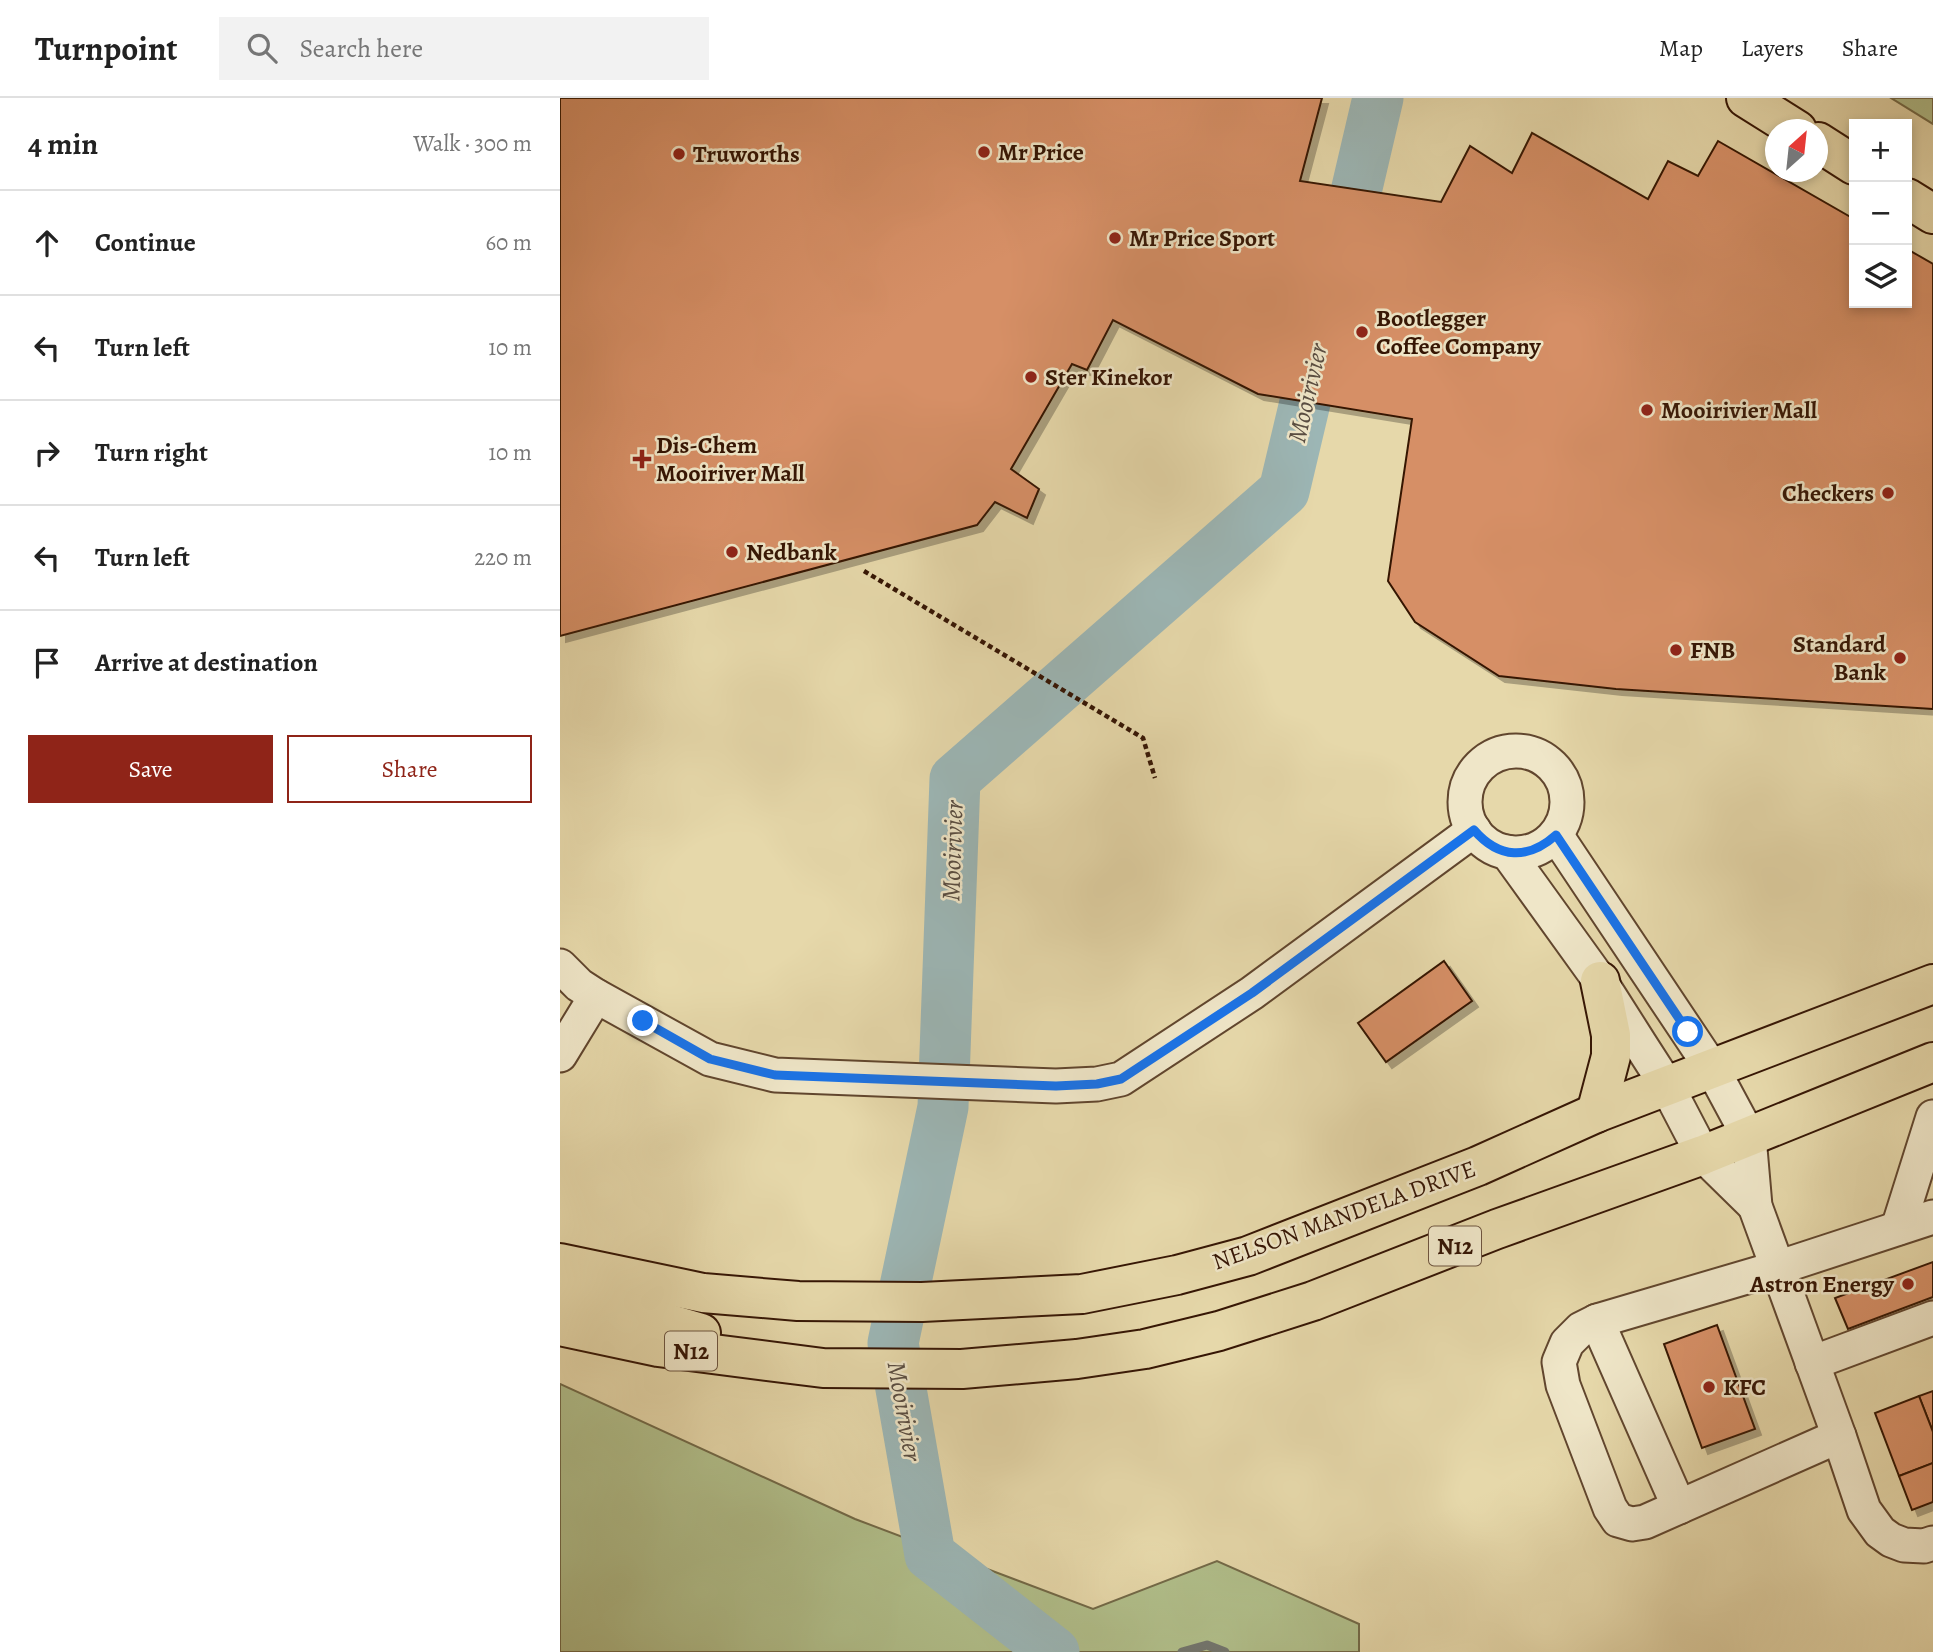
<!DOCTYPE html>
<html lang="en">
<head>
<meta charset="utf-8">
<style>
	:root { --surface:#fff; --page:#f2f2f2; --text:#222; --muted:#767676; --line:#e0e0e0; --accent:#8f2418 }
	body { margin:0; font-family:Alegreya,serif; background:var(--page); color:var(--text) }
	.controls { position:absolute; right:21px; top:21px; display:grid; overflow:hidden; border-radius:0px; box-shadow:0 4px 10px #0003 }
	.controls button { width:63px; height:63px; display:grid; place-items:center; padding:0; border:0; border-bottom:2px solid var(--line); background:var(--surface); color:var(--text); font:35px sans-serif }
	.compass { position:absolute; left:1205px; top:21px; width:63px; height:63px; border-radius:50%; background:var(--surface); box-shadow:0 4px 10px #0003; rotate:27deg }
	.stop { position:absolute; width:21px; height:21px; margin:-16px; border:5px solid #1a73e8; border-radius:50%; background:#fff }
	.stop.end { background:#1a73e8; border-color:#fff; box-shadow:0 2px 7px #0008 }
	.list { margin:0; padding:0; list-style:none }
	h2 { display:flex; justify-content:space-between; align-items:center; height:91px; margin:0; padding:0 28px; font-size:30px }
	h2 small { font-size:23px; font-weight:400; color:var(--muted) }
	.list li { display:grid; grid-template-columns:46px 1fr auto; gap:21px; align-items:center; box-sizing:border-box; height:105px; padding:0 28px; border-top:2px solid var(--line) }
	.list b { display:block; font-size:26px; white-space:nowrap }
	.list em { font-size:23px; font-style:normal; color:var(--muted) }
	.actions { display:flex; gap:14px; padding:21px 28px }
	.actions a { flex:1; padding:16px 0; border:2px solid var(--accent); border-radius:0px; text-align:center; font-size:24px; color:var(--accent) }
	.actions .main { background:var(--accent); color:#fff }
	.icon { flex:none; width:38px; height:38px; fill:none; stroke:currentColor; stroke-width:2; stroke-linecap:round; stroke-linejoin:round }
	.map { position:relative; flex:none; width:1373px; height:1554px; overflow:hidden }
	header { display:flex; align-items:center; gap:42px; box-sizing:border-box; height:98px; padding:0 35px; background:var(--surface); border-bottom:2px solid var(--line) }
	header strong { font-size:33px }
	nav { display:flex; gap:38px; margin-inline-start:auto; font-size:24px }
	.search { width:490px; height:63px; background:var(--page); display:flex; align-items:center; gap:18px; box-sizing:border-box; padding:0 24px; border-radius:0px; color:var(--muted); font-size:26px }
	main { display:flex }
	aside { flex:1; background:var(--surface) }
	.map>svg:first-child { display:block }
	.green { fill:#b1bf8b; stroke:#736a48; stroke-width:2 }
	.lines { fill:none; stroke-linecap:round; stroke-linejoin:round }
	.stream { stroke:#73766e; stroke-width:9 }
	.river { stroke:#9cb6b5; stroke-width:51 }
	.building { fill:#d68f66; stroke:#351504; stroke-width:2; filter:url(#shadow) }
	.minor-casing { stroke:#61462e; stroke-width:37 }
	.major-casing { stroke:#351504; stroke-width:42 }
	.highway-casing { stroke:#351504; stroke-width:42 }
	.path { stroke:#351504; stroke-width:4.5; stroke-dasharray:5 3.5; stroke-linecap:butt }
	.minor { stroke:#efe6c8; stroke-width:33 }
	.major { stroke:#e6d8aa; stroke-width:38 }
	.highway { stroke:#e6d8aa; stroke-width:38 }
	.route { stroke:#1a73e8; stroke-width:9 }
	.poi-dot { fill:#8f2418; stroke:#efe6c8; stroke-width:2.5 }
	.labels { text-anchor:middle; stroke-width:5; stroke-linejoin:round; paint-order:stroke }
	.shield { fill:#efe6c8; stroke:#6d543f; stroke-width:2 }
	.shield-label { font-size:23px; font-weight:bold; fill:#351504 }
	.poi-label { font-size:24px; font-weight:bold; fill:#351504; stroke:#efe6c8; text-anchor:start }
	.street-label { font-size:24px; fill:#351504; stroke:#efe6c8 }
	.water-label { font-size:26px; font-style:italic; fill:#594d42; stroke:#efe6c8 }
</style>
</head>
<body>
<header>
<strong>Turnpoint</strong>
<div class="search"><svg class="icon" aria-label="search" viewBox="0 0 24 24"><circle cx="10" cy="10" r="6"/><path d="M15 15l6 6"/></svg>Search here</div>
<nav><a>Map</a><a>Layers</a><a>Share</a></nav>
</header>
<main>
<aside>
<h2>4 min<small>Walk · 300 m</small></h2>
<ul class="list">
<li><svg class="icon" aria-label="ahead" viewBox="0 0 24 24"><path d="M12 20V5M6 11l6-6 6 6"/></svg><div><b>Continue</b></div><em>60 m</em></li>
<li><svg class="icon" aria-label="left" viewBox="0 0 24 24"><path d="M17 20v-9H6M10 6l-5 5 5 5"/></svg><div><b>Turn left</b></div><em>10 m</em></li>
<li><svg class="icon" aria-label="right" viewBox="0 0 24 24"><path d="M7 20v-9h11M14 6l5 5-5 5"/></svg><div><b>Turn right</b></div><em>10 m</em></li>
<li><svg class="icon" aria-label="left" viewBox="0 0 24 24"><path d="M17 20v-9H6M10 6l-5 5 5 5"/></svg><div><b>Turn left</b></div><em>220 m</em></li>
<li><svg class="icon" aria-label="arrive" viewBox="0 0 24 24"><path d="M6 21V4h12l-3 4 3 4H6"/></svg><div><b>Arrive at destination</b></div></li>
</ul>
<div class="actions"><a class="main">Save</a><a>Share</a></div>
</aside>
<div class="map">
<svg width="1373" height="1554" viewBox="0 0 1373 1554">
	<defs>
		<filter id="shadow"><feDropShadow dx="6" dy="6" stdDeviation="0" flood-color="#0004"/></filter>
	</defs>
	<rect width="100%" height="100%" fill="#e6d8aa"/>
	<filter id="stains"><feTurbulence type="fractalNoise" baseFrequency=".00286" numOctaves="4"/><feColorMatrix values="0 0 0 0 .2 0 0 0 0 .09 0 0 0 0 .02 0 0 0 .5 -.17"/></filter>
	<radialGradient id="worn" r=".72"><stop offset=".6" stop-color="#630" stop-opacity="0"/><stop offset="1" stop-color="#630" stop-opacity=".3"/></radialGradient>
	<g class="green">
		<path d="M1331 0H1373V26Z"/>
		<path d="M0 1286 295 1421 533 1511 657 1463 799 1526V1554H0Z"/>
	</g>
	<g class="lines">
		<path class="stream" d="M622 1554 647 1547 665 1554"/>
		<g class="river">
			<path d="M781 158 818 0"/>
			<path d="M494 1554 370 1457 333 1245 383 1009 395 681 724 393 761 237"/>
		</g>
	</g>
	<g class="building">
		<path d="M0 0H762L740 83 881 104 910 48 952 75 972 35 1088 101 1108 63 1138 78 1158 43 1294 121V205H1347V151L1373 166V611L1056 591 939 578 855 524 828 483 852 321 698 296 553 222 527 272 512 266 451 371 479 391 467 420 435 404 417 427 0 538Z"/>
		<path d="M884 863 912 903 826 964 798 925Z"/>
		<path d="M1373 1164V1199L1288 1231 1275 1200Z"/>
		<path d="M1157 1227 1195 1331 1142 1350 1104 1246Z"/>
		<path d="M1373 1293V1334L1359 1298Z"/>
		<path d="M1359 1298 1373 1334V1365L1339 1378 1315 1315Z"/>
		<path d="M1373 1365V1404L1352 1412 1339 1378Z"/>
	</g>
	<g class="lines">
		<defs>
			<g id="minor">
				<circle cx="956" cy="704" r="51"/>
				<path d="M996 737 1153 972 1189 1039 1195 1108 1279 1338 1304 1412 1320 1434 1331 1442 1344 1447 1364 1448 1373 1445"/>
				<path d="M947 754 1040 883 1080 946 1107 988 1143 1057 1195 1108"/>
				<path d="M0 868 19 887 36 898 150 961 215 977 496 988 537 986 561 981 692 895 914 732"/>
				<path d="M0 957 36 898"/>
				<path d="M1338 1130 1373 1019"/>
				<path d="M1037 1223 1119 1409"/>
				<path d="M1252 1265 1373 1220"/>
				<path d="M1279 1338 1085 1424 1072 1426 1058 1422 1050 1410 1003 1287 999 1264 1007 1245 1021 1231 1037 1223 1217 1170 1373 1119"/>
			</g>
			<g id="major">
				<path d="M1186 0 1237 32"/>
				<path d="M1258 44 1294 67"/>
				<path d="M1347 100 1373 116"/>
			</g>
			<g id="highway">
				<path d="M1036 1015 1051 958V937L1040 883"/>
				<path d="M0 1165 143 1195 238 1203 362 1204 522 1196 617 1177 688 1158 918 1068 1036 1015 1373 886"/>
				<path d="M0 1194 141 1235"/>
				<path d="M0 1228 98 1249 263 1270 402 1271 517 1261 585 1251 659 1233 753 1203 937 1131 1143 1057 1373 964"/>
			</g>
		</defs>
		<use href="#minor" class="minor-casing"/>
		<use href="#major" class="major-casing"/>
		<use href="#highway" class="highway-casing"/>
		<path class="path" d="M304 473 583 640 595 680"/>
		<use href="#minor" class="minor"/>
		<use href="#major" class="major"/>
		<use href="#highway" class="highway"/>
	</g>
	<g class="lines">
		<path class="route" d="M83 923 150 961 215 977 496 988 537 986 561 981 692 895 914 732C939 761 968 762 996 737L1128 934"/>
	</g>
	<g class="poi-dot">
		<circle cx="424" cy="54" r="7"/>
		<circle cx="119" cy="56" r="7"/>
		<circle cx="555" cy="140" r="7"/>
		<circle cx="802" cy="234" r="7"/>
		<circle cx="471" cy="279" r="7"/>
		<circle cx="1087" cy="312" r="7"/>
		<path d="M78.5 350.5h7v7h7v7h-7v7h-7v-7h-7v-7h7z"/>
		<circle cx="1328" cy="395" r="7"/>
		<circle cx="172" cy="454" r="7"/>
		<circle cx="1116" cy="552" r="7"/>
		<circle cx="1340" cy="560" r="7"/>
		<circle cx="1348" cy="1186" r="7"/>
		<circle cx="1149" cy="1289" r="7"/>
	</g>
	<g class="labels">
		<g class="shield">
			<rect x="869" y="1128.5" width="52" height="39" rx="5"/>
			<rect x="105" y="1233.5" width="52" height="39" rx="5"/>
		</g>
		<g class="shield-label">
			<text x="895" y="1156">N12</text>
			<text x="131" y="1261">N12</text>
		</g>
		<g class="poi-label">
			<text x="438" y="62">Mr Price</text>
			<text x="133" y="64">Truworths</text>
			<text x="569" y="148">Mr Price Sport</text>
			<text x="816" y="228">Bootlegger<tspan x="816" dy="28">Coffee Company</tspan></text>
			<text x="485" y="287">Ster Kinekor</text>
			<text x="1101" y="320">Mooirivier Mall</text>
			<text x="96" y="355">Dis-Chem<tspan x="96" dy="28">Mooiriver Mall</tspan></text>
			<text x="1314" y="403" text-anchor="end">Checkers</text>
			<text x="186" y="462">Nedbank</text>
			<text x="1326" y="554" text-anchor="end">Standard<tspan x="1326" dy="28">Bank</tspan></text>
			<text x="1130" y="560">FNB</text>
			<text x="1334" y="1194" text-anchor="end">Astron Energy</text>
			<text x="1163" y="1297">KFC</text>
		</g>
		<g class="street-label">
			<text transform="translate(784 1117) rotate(-20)" y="8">NELSON MANDELA DRIVE</text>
		</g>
		<g class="water-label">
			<text transform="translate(747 295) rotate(-77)" y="9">Mooirivier</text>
			<text transform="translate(392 753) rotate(-88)" y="9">Mooirivier</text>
			<text transform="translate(345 1313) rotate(80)" y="9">Mooirivier</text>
		</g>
	</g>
	<rect width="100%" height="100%" filter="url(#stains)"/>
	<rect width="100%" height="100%" fill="url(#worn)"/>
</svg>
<div class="controls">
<button>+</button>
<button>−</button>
<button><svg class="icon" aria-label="layers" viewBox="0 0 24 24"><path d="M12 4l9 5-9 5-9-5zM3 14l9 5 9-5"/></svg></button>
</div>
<svg class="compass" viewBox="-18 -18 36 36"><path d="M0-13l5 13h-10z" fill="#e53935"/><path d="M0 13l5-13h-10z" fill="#767676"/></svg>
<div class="stop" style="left:1128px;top:934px"></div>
<div class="stop end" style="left:83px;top:923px"></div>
</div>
</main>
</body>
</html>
